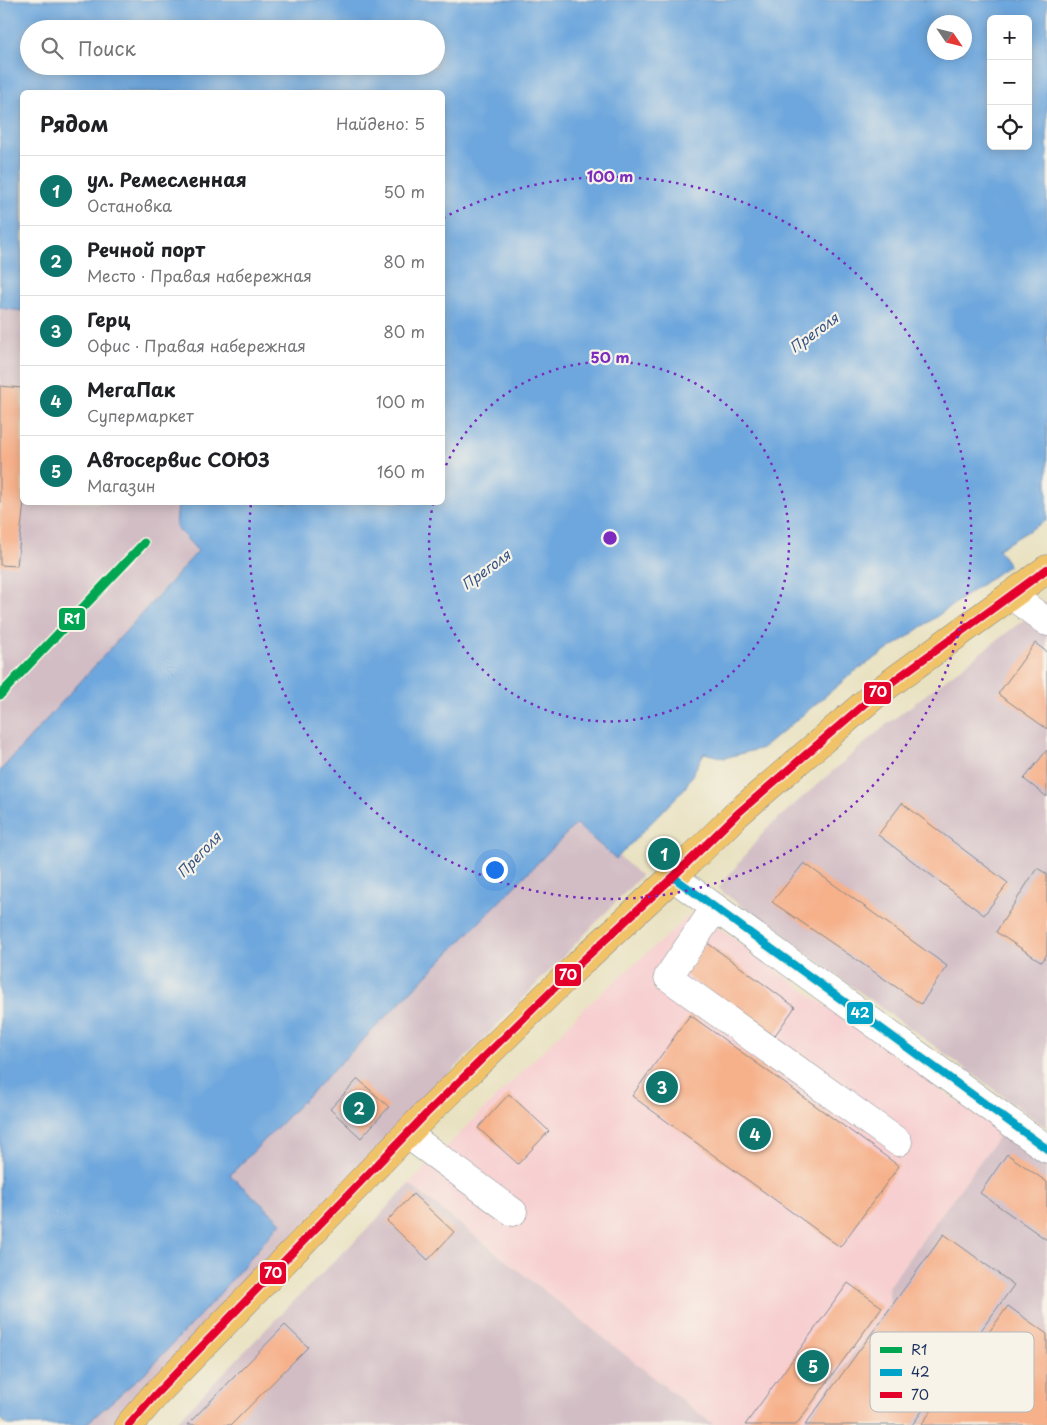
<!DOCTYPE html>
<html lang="ru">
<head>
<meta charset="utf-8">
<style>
	:root { --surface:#fff; --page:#f6f6f6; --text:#202124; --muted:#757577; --line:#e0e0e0; --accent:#0f766e }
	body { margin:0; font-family:"Playpen Sans",sans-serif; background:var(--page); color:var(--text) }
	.controls { position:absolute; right:15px; top:15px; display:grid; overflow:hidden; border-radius:8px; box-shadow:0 2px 12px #0003 }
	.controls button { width:45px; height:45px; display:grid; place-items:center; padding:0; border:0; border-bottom:1px solid var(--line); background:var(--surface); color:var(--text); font:25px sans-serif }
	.compass { position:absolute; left:927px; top:15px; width:45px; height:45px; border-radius:50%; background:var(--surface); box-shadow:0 2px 12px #0003; rotate:125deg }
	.you { position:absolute; left:494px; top:869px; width:18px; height:18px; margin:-12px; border:4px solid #fff; border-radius:50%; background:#1a73e8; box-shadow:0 0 0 8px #1a73e833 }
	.badge { display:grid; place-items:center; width:32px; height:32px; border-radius:50%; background:var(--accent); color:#fff; font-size:16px; font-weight:700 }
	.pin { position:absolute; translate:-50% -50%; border:2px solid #fff; box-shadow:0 1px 5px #0006 }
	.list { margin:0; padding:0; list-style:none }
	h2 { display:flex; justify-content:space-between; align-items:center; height:65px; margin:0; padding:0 20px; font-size:21px }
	h2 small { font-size:16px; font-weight:400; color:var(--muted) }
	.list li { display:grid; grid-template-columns:32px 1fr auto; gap:15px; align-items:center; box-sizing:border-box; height:70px; padding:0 20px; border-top:1px solid var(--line) }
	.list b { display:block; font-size:19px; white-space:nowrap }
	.list p { margin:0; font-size:16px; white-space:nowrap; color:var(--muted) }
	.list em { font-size:16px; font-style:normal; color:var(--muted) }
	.icon { flex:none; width:28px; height:28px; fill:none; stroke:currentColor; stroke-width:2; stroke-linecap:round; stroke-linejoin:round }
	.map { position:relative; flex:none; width:1047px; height:1425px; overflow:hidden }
	.search { position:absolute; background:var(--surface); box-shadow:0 2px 12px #0003; left:20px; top:20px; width:425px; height:55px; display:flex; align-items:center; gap:12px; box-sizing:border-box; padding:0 18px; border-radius:28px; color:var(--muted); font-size:19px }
	.panel { position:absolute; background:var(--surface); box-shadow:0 2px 12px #0003; left:20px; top:90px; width:425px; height:415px; border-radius:8px }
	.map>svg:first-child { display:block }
	.built { fill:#f7cfd0 }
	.industrial { fill:#d2bdc5 }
	.water { fill:#6ea7dd; stroke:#446b9e; fill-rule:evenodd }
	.building { fill:#f6b18b }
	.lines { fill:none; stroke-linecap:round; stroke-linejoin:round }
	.minor-casing { stroke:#828890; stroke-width:29 }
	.major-casing { stroke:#828890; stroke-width:29 }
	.minor { stroke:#fff; stroke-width:28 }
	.major { stroke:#f1c369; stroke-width:28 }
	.bus-1-casing { stroke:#f7f3e8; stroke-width:11 }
	.bus-2-casing { stroke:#f7f3e8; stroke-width:11 }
	.bus-1 { stroke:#01a3c8; stroke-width:8 }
	.bus-2 { stroke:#e4002b; stroke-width:8 }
	.rail-1-casing { stroke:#f7f3e8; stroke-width:12 }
	.rail-1 { stroke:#00a651; stroke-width:9 }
	.ring { fill:none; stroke:#7b2cbf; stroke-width:2.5; stroke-dasharray:2.5 5 }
	.labels { text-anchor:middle; stroke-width:4.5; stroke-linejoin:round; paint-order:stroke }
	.water-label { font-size:14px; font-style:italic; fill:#345384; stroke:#f7f3e8 }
	.key { fill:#f7f3e8; stroke:#b5b8bf; stroke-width:1 }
	.key-label { font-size:14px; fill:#1b2f5e }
	.centre { fill:#7b2cbf; stroke:#f7f3e8; stroke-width:2.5 }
	.ring-label { font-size:15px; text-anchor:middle; font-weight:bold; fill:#7b2cbf; stroke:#f7f3e8; stroke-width:4.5; stroke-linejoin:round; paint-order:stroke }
	.line-badge { stroke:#f7f3e8; stroke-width:2 }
	.badge-label { font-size:14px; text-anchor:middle; font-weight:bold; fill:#fff }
</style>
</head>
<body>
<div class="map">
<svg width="1047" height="1425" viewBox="0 0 1047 1425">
	<rect width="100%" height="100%" fill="#f7f3e8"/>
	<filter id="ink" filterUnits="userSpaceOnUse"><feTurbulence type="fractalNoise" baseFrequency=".02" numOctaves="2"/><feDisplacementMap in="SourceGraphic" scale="10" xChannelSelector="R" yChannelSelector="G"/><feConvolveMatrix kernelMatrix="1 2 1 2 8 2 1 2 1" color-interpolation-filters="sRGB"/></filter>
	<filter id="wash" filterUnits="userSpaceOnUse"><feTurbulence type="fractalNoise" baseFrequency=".0096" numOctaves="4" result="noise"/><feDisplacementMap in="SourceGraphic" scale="20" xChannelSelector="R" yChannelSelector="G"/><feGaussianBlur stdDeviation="1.12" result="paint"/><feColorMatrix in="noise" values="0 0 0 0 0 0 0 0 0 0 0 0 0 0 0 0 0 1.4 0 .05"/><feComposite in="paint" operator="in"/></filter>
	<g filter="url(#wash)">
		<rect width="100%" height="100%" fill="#e9e2c2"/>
		<path class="built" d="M695 911 1001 1133 888 1287 890 1303 802 1425H714L409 1184 549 1045 582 1010Z"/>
		<g class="industrial">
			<path d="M0 308 22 311V502L178 503 176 527 198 550 0 771Z"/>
			<path d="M1047 602V1128L718 889 766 829 886 725Z"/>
			<path d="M576 824 616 859 619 856 641 876 295 1234 116 1425H85L146 1372 217 1297 281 1221 230 1175Z"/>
			<path d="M1001 1133 1047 1167V1425H802L890 1303 888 1287Z"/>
			<path d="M409 1184 714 1425H173L278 1317 375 1221Z"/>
		</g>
		<path class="water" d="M0 0H1047V520L998 549 1009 565 909 636 854 672 763 748 724 758 704 753 685 788 616 859 576 824 230 1175 281 1222 217 1297 146 1372 85 1425H8L0 1419V771L198 551 176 527 178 503 442 502V92H22V311L0 308ZM991 19H1028V146H991ZM934 22H964V52H934ZM29 29H436V66H29Z"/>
		<g id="blocks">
			<g class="building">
				<path d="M0 386 22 388V502H24L17 566 0 565Z"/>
				<path d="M1035 643 1047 652V729L998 694Z"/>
				<path d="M1047 750V797L1024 779Z"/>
				<path d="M902 803 1008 883 984 915 878 835Z"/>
				<path d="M804 863 947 966 921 1004 772 902Z"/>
				<path d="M1037 868 1047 874V954L1042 962 996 932Z"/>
				<path d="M706 942 795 1007 773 1038 686 975Z"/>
				<path d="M690 1015 899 1166 840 1247 632 1096Z"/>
				<path d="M358 1079 389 1107 361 1138 330 1109Z"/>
				<path d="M509 1094 549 1131 518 1164 478 1128Z"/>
				<path d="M1007 1154 1047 1182V1240L980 1193Z"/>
				<path d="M413 1194 454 1232 428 1260 387 1221Z"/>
				<path d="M944 1234 1014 1285 912 1425H805Z"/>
				<path d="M848 1283 882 1307 796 1425H745Z"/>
				<path d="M1008 1306 1047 1334V1425H921Z"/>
				<path d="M285 1325 308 1347 231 1425H187Z"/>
			</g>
		</g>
	</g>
	<g filter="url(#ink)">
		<use href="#blocks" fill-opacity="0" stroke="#828890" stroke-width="1"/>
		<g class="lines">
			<defs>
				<g id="minor">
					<path d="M1011 595 1047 622"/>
					<path d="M673 877 1047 1149"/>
					<path d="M715 908 668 977 898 1142"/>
					<path d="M407 1134 513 1212"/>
				</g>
				<path id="major" d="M129 1425 155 1395 426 1114 579 964 673 877 737 814 877 693 1047 569"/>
			</defs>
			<use href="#minor" class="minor-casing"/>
			<use href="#major" class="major-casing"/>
			<use href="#minor" class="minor"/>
			<use href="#major" class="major"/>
			<defs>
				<path id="bus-1" d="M673 877 1047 1149"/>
				<path id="bus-2" d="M129 1425 155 1395 426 1114 579 964 673 877 737 814 877 693 1047 569"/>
			</defs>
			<use href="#bus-1" class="bus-1-casing"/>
			<use href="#bus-2" class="bus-2-casing"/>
			<use href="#bus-1" class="bus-1"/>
			<use href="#bus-2" class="bus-2"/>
			<defs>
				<path id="rail-1" d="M0 695 144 543"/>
			</defs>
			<use href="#rail-1" class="rail-1-casing"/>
			<use href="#rail-1" class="rail-1"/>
		</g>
	</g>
	<g class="ring">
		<path d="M443 472A180 180 0 1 1 433 504"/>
		<path d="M443 218A361 361 0 1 1 251 503"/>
	</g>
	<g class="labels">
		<g class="water-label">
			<text transform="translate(814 333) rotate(-36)" y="5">Преголя</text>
			<text transform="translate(486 570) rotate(-36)" y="5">Преголя</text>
			<text transform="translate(199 855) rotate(-46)" y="5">Преголя</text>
		</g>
	</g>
	<rect x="870" y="1332" width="164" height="80" rx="8" class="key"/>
	<rect x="880" y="1347" width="22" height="6" fill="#00a651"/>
	<rect x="880" y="1369" width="22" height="7" fill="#01a3c8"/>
	<rect x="880" y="1392" width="22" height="6" fill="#e4002b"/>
	<g class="key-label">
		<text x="911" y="1355">R1</text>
		<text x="911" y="1377">42</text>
		<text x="911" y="1400">70</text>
	</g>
	<circle cx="610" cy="538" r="8" class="centre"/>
	<g class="ring-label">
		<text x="610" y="182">100 m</text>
		<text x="610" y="363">50 m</text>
	</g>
	<g class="line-badge">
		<rect x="58" y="607" width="28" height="24" rx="5" fill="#00a651"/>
		<rect x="863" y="681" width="29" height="24" rx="5" fill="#e4002b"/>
		<rect x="554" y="963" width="28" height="24" rx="5" fill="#e4002b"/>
		<rect x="846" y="1001" width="28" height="24" rx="5" fill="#01a3c8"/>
		<rect x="259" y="1261" width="28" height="24" rx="5" fill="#e4002b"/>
	</g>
	<g class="badge-label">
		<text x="72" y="624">R1</text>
		<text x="878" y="697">70</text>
		<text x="568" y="980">70</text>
		<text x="860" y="1018">42</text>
		<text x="273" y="1278">70</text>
	</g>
</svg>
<div class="controls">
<button>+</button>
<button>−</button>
<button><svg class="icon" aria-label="locate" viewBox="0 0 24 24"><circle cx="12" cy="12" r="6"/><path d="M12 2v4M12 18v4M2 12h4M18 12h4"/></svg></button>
</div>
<svg class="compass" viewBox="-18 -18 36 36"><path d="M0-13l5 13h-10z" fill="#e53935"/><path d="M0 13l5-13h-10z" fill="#757577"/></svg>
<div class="you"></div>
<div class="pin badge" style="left:664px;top:854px">1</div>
<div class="pin badge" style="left:359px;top:1108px">2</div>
<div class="pin badge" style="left:662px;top:1087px">3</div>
<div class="pin badge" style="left:755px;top:1134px">4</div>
<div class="pin badge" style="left:813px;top:1366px">5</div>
<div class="search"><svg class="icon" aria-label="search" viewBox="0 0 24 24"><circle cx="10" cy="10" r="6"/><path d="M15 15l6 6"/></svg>Поиск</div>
<section class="panel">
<h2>Рядом<small>Найдено: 5</small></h2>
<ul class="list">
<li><span class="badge">1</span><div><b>ул. Ремесленная</b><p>Остановка</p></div><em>50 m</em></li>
<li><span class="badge">2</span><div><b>Речной порт</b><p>Место · Правая набережная</p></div><em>80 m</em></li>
<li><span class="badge">3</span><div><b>Герц</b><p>Офис · Правая набережная</p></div><em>80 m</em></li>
<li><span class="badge">4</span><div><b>МегаПак</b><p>Супермаркет</p></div><em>100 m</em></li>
<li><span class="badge">5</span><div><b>Автосервис СОЮЗ</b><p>Магазин</p></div><em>160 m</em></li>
</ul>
</section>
</div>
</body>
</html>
